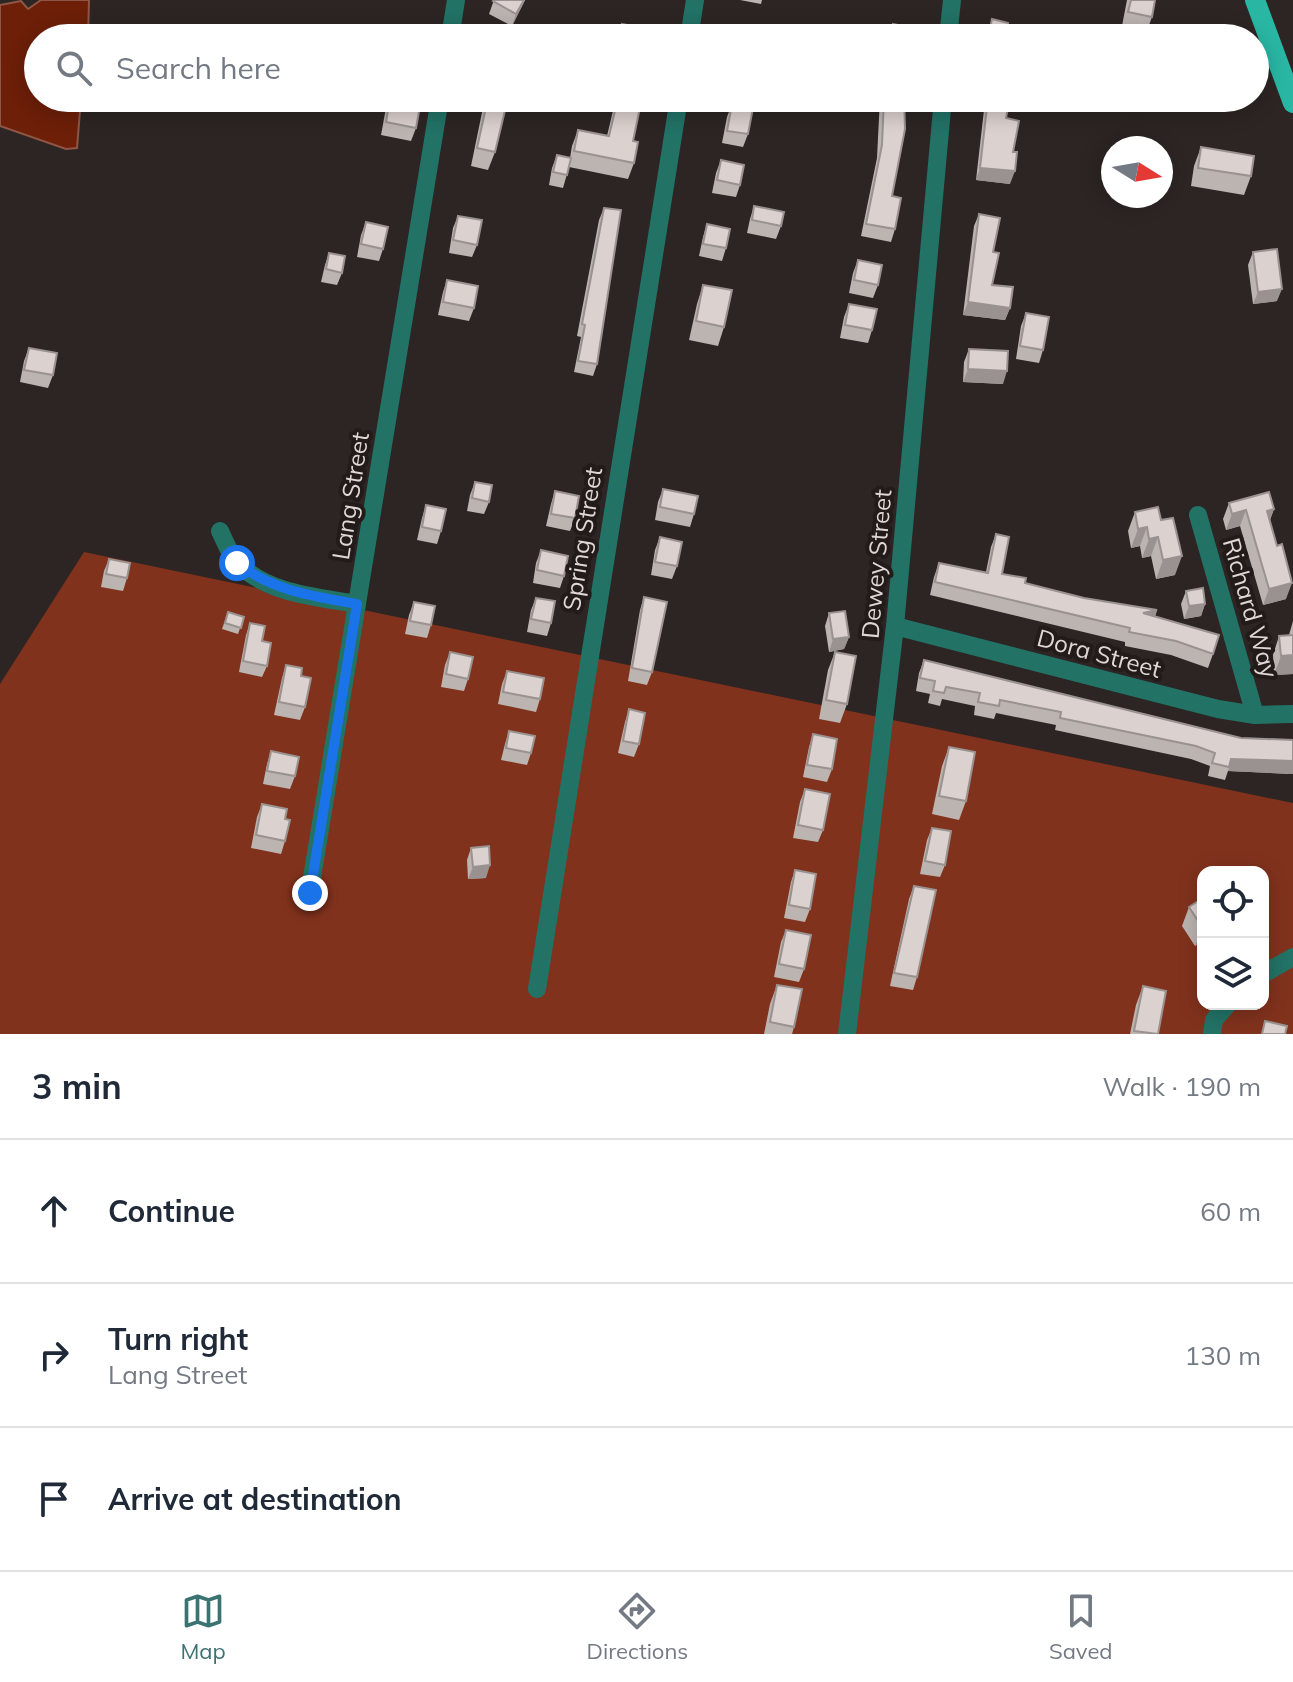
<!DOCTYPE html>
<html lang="en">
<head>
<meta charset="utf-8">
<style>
	:root { --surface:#fff; --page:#f2f2f3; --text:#1f2937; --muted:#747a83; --line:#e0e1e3; --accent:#3a7372 }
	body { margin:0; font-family:Mulish,sans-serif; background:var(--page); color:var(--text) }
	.controls { position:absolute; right:24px; bottom:24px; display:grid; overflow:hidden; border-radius:16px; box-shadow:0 4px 20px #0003 }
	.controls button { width:72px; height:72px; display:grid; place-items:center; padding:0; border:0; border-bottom:2px solid var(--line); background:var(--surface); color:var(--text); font:40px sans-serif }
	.compass { position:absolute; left:1101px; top:136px; width:72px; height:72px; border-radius:50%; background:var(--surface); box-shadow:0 4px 20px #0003; rotate:101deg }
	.stop { position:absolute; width:24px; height:24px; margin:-18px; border:6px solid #1a73e8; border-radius:50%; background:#fff }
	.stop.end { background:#1a73e8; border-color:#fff; box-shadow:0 2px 8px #0008 }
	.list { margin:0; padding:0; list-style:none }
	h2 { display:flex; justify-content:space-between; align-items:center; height:104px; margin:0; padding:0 32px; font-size:34px }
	h2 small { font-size:26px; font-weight:400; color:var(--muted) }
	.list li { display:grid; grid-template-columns:52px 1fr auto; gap:24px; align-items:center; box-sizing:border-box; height:144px; padding:0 32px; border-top:2px solid var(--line) }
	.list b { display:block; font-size:30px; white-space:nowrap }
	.list p { margin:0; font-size:26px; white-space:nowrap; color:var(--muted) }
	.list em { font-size:26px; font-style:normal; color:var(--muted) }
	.icon { flex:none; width:44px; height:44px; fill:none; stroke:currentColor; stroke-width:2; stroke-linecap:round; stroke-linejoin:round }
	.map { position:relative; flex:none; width:1293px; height:1034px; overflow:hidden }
	.search { position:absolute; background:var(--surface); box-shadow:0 4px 20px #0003; left:24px; right:24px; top:24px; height:88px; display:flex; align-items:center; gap:20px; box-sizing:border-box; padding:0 28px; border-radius:44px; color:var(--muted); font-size:30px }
	.sheet { height:536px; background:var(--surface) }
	nav { display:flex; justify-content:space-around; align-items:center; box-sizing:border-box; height:112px; border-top:2px solid var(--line); background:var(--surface); font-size:22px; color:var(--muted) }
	nav a { display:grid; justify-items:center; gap:4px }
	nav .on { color:var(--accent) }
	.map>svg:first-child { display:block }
	.forest { fill:#81321c; fill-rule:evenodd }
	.water { fill:#6d1f08; stroke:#8f5646; stroke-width:2 }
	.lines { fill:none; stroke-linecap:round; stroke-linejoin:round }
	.minor { stroke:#227266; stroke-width:18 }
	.major { stroke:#29b7a4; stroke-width:20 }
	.wall { fill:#bcb4b1 }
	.shaded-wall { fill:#999290 }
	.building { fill:#dbd1ce; stroke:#999290; stroke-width:2 }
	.route { stroke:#1a73e8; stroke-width:10 }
	.labels { text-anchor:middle; stroke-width:8; stroke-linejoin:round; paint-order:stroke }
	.street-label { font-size:24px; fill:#ddd8d6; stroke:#231b19 }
</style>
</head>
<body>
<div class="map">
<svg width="1293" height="1034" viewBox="0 0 1293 1034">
	<rect width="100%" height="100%" fill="#2c2523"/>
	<path class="forest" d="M84 552 1293 803V1034H0V684ZM1203 872H1263V1004H1203Z"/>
	<path class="water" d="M41 0H89L88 38H38V98H81L77 148 66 149 0 126V5L21 1 28 9Z"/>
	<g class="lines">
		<g class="minor">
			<path d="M450 38 456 0"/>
			<path d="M689 38 695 0"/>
			<path d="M948 38 952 0"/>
			<path d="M1198 515 1255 715"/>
			<path d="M220 531C225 541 230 556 239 564 268 594 318 597 357 604"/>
			<path d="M895 626 1218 709 1255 715 1293 714"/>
			<path d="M308 902 440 98"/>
			<path d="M1263 974 1293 957"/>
			<path d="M537 989 679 98"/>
			<path d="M847 1034 895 626 943 98"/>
			<path d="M1212 1034 1214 1020 1228 1004"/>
		</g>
		<path class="major" d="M1255 0 1293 103"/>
	</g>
	<g class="wall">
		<path d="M494 0H525L512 26 489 14Z"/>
		<path d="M740 0H762L761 4Z"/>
		<path d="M1127 0H1155L1152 17 1145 36 1121 31Z"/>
		<path d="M390 98 416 128 411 141 381 135 386 108Z"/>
		<path d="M485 98H508L495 152 488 170 471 166Z"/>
		<path d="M616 98H642L633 141 634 163 628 179 569 167 563 188 549 185 552 168 557 155 570 158 572 146 578 130 607 136Z"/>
		<path d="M880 98H904L892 196 895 229 891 242 861 236 877 158Z"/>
		<path d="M980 98H1010L1006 118 1010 184 976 180 984 110 978 109Z"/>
		<path d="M732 104 748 134 743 147 722 143 727 117Z"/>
		<path d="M1201 147 1251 176 1244 195 1191 186 1194 166Z"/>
		<path d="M721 160 740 185 736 197 712 193 716 173Z"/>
		<path d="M754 206 781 226 776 239 747 233 750 219Z"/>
		<path d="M604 208 597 364 593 376 574 372 581 337 577 336 599 220Z"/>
		<path d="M979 214 992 285 1010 308 1005 320 963 315 974 226Z"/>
		<path d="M458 216 477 245 472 257 449 253 453 228Z"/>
		<path d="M366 222 383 249 379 261 357 257 361 235Z"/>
		<path d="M707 224 726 248 722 261 699 256 703 237Z"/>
		<path d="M1253 252 1277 301 1253 304 1248 265Z"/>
		<path d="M329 253 342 273 337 285 321 282 325 265Z"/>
		<path d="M858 260 878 285 873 298 849 293 853 273Z"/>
		<path d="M447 280 474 308 469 321 438 315 443 292Z"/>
		<path d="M703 285 724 327 718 346 689 340 697 304Z"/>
		<path d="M849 304 872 330 868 343 840 338 844 317Z"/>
		<path d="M1026 313 1043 350 1039 363 1016 359 1021 326Z"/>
		<path d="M29 348 53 375 48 388 20 382 24 361Z"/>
		<path d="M969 349 1003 384 963 382 964 362Z"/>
		<path d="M475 482 489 502 484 514 467 511 470 495Z"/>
		<path d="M663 489 694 514 690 527 655 520 658 502Z"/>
		<path d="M555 491 575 518 570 531 546 526 551 504Z"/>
		<path d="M1229 503 1274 509 1270 520 1277 546 1286 599 1263 605 1240 526 1226 530 1223 519Z"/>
		<path d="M426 505 441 531 437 544 417 540 422 518Z"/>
		<path d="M1158 507 1175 575 1156 579 1151 556 1142 558 1140 546 1131 548 1128 531 1135 512Z"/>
		<path d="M996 534 1002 574 1025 583 1084 598 1157 610 1155 617 1213 654 1208 668 1171 655 1125 646V642L930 595 934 577 939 563 986 572 991 547Z"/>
		<path d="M660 537 677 566 672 579 651 575 655 550Z"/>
		<path d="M541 550 564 576 560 588 533 583 536 563Z"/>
		<path d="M109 559 127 578 123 591 101 587 104 571Z"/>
		<path d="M1186 591 1205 604 1201 616 1184 619 1181 604Z"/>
		<path d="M644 597 652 672 647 685 628 681 640 610Z"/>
		<path d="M536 598 551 623 547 636 527 632 531 610Z"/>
		<path d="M414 602 431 625 427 638 405 634 409 615Z"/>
		<path d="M228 612 244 617 238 634 222 629Z"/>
		<path d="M829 613 849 637 844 649 829 652 825 626Z"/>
		<path d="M1293 621V674L1274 675 1273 655 1279 636 1289 635Z"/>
		<path d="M250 623 262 641 267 666 262 677 239 672 246 635Z"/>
		<path d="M450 652 468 679 464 691 441 687 445 665Z"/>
		<path d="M835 652 847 704 840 723 819 719 828 670Z"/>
		<path d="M924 660 1291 774 1228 771 1225 780 1208 776 1210 766 1191 759 1055 730 1056 725 996 713 994 719 974 715 975 706 942 699 940 706 928 703 930 694 916 691 919 673Z"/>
		<path d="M286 665 301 676 305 707 300 720 274 715 282 678Z"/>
		<path d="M507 671 540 699 536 712 498 704 502 684Z"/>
		<path d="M629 709 639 744 634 757 618 753 625 722Z"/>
		<path d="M509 731 531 753 527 765 501 760 505 744Z"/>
		<path d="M813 734 832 769 827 782 803 777 809 747Z"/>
		<path d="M949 747 966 801 959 820 932 814 942 766Z"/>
		<path d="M271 751 295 776 290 789 263 784 267 764Z"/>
		<path d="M805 789 823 830 818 842 793 838 800 802Z"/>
		<path d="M262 804 285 819V841L281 854 251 848 257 817Z"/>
		<path d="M932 828 945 865 940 877 920 874 927 840Z"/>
		<path d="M471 848 486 878 468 879 467 860Z"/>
		<path d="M795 870 810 909 805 922 784 918 791 882Z"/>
		<path d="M914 886 917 977 913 990 890 986 909 899Z"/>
		<path d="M1203 898V941L1195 946 1182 926 1189 907Z"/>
		<path d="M786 930 804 969 799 982 774 977 781 942Z"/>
		<path d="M777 985 794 1027 792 1034H764L770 1004Z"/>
		<path d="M1143 986 1158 1034H1130L1136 1005Z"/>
	</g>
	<g class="shaded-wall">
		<path d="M524 0H525L512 26 516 14Z"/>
		<path d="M980 168 1015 171 1010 184 976 180Z"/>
		<path d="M1282 289 1277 301 1253 304 1258 292Z"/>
		<path d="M968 302 1010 308 1005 320 963 315Z"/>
		<path d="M968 369 1007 371 1003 384 963 382Z"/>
		<path d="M1274 509 1268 525 1267 511Z"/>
		<path d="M1246 510 1240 526 1226 530 1232 514Z"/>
		<path d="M1147 527 1140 546 1131 548 1138 529Z"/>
		<path d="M1158 537 1151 556 1142 558 1149 539Z"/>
		<path d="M1182 556 1175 575 1156 579 1163 560Z"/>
		<path d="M1292 583 1286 599 1263 605 1269 589Z"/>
		<path d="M1205 604 1201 616 1184 619 1189 606Z"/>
		<path d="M1157 610 1153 623 1143 613Z"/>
		<path d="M849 637 844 649 829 652 833 639Z"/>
		<path d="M1293 655V674L1274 675 1281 656Z"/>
		<path d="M1231 759 1293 761V774L1228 771Z"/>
		<path d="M490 865 486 878 468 879 473 867Z"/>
		<path d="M1203 926V941L1195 946 1202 927Z"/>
	</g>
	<g class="building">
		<path d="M494 0H524L516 14 493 1Z"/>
		<path d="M1131 0H1155L1152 17 1128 12Z"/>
		<path d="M992 19 1008 23 1005 38H988Z"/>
		<path d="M622 24 654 30 653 38H619Z"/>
		<path d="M893 24 913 28 912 38H891Z"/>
		<path d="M400 27 422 32 421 38H397Z"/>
		<path d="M390 98H404L421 101 416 128 386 122Z"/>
		<path d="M488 98H508L495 152 477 148Z"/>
		<path d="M618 98H642L633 141 638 142 634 163 574 151 578 130 609 136Z"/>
		<path d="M884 98H904L905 129 892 196 901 198 895 229 866 224 882 145Z"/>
		<path d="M988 98H1010L1006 118 1019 121 1013 152H1017L1015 171 980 168Z"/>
		<path d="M732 104 753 108 748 134 727 131Z"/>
		<path d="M1201 147 1254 156 1251 176 1198 168Z"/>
		<path d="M557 155 571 158 567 175 553 172Z"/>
		<path d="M721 160 744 165 740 185 717 180Z"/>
		<path d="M754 206 784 212 781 226 752 220Z"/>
		<path d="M604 208 621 210 597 364 578 361 585 325 582 324Z"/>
		<path d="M979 214 1000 218 993 252 999 253 992 285 1013 287 1010 308 968 302Z"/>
		<path d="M458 216 482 220 477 245 453 240Z"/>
		<path d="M366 222 388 227 383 249 361 244Z"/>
		<path d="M707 224 730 229 726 248 703 244Z"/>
		<path d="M1277 249 1282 289 1258 292 1253 252Z"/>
		<path d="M329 253 345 256 342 273 326 269Z"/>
		<path d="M858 260 882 265 878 285 854 280Z"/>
		<path d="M447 280 478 286 474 308 443 302Z"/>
		<path d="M703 285 732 290 724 327 696 321Z"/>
		<path d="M849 304 877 309 872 330 845 325Z"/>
		<path d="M1026 313 1049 317 1043 350 1020 346Z"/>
		<path d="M29 348 57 353 53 375 24 370Z"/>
		<path d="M969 349 1008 351 1007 371 968 369Z"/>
		<path d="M475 482 492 485 489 502 472 498Z"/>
		<path d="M663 489 698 496 694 514 660 507Z"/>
		<path d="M555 491 579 496 575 518 551 514Z"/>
		<path d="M1269 492 1274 509 1267 511 1277 546 1282 544 1292 583 1269 589 1246 510 1232 514 1229 503Z"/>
		<path d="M426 505 446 509 441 531 422 527Z"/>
		<path d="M1158 507 1161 520 1173 518 1182 556 1163 560 1158 537 1149 539 1147 527 1138 529 1135 512Z"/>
		<path d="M996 534 1009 537 1002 574 1026 578 1025 583 1084 598 1157 610 1143 613 1219 635 1213 654 1176 641 1129 632 1130 628 935 582 939 563 988 573Z"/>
		<path d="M660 537 682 542 677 566 655 562Z"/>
		<path d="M541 550 568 556 564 576 537 570Z"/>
		<path d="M109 559 130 563 127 578 106 574Z"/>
		<path d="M1203 588 1205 604 1189 606 1186 591Z"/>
		<path d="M644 597 667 602 652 672 632 668Z"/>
		<path d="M536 598 555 601 551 623 531 619Z"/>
		<path d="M414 602 435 606 431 625 410 621Z"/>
		<path d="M845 611 849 637 833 639 829 613Z"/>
		<path d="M228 612 244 617 241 628 225 623Z"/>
		<path d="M250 623 265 626 262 641 271 643 267 666 243 661Z"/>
		<path d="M1293 635V655L1281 656 1279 636Z"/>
		<path d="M450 652 473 657 468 679 446 674Z"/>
		<path d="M835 652 856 656 847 704 826 700Z"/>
		<path d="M924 660 1241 738 1293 740V761L1231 759 1229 767 1212 763 1215 753 1196 746 1060 718 1061 712 1000 700 999 706 978 702 980 693 946 687 944 693 933 691 935 681 920 678Z"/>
		<path d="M286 665 302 668 301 676 311 678 305 707 279 702Z"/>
		<path d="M507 671 544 678 540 699 503 692Z"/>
		<path d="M629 709 645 713 639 744 623 741Z"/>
		<path d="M509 731 535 736 531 753 506 748Z"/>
		<path d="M813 734 837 739 832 769 807 765Z"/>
		<path d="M949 747 975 752 966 801 939 796Z"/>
		<path d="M271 751 299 757 295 776 267 771Z"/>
		<path d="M805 789 830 794 823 830 798 825Z"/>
		<path d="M262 804 287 809 285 819 290 820 285 841 256 835Z"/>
		<path d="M932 828 951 831 945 865 925 861Z"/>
		<path d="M489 846 490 865 473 867 471 848Z"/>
		<path d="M795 870 816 874 810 909 789 905Z"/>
		<path d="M914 886 936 890 917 977 894 973Z"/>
		<path d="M1203 898V926L1202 927 1189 907Z"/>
		<path d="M786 930 811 935 804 969 779 964Z"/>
		<path d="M777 985 802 989 794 1027 770 1022Z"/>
		<path d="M1143 986 1166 991 1158 1034 1134 1031Z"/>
		<path d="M1265 1021 1287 1026 1285 1034H1262Z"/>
	</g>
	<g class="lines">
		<path class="route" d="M237 563C273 591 313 596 357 604L310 893"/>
	</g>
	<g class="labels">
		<g class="street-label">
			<text transform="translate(351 496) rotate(-81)" y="8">Lang Street</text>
			<text transform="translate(583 539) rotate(-81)" y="8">Spring Street</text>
			<text transform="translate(877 564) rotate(-85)" y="8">Dewey Street</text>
			<text transform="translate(1250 608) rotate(74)" y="8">Richard Way</text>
			<text transform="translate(1099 654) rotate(15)" y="8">Dora Street</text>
		</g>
	</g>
</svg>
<div class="controls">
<button><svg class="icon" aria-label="locate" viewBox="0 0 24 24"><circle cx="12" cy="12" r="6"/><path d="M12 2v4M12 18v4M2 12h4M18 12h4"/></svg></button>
<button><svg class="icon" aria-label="layers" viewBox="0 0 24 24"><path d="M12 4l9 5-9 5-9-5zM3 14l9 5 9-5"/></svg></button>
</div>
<svg class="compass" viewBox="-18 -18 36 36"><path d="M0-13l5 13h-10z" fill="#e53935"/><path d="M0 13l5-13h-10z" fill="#747a83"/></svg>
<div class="stop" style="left:237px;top:563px"></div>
<div class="stop end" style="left:310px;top:893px"></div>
<div class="search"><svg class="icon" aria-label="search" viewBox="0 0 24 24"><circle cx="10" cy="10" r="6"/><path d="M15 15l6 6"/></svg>Search here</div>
</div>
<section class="sheet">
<h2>3 min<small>Walk · 190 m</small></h2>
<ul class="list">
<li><svg class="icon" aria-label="ahead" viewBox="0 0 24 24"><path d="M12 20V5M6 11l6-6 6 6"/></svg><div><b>Continue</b></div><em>60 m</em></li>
<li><svg class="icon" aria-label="right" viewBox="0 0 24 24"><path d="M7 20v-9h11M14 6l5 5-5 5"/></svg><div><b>Turn right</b><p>Lang Street</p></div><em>130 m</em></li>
<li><svg class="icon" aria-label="arrive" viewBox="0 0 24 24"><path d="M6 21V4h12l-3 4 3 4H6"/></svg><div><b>Arrive at destination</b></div></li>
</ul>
</section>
<nav>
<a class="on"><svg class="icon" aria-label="map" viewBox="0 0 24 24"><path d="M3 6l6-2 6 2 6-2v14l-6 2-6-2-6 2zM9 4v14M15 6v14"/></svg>Map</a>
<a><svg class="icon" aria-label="directions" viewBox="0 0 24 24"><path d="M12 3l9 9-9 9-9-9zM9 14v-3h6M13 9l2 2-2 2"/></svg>Directions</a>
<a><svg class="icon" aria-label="saved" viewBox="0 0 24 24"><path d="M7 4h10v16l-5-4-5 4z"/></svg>Saved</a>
</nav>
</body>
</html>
